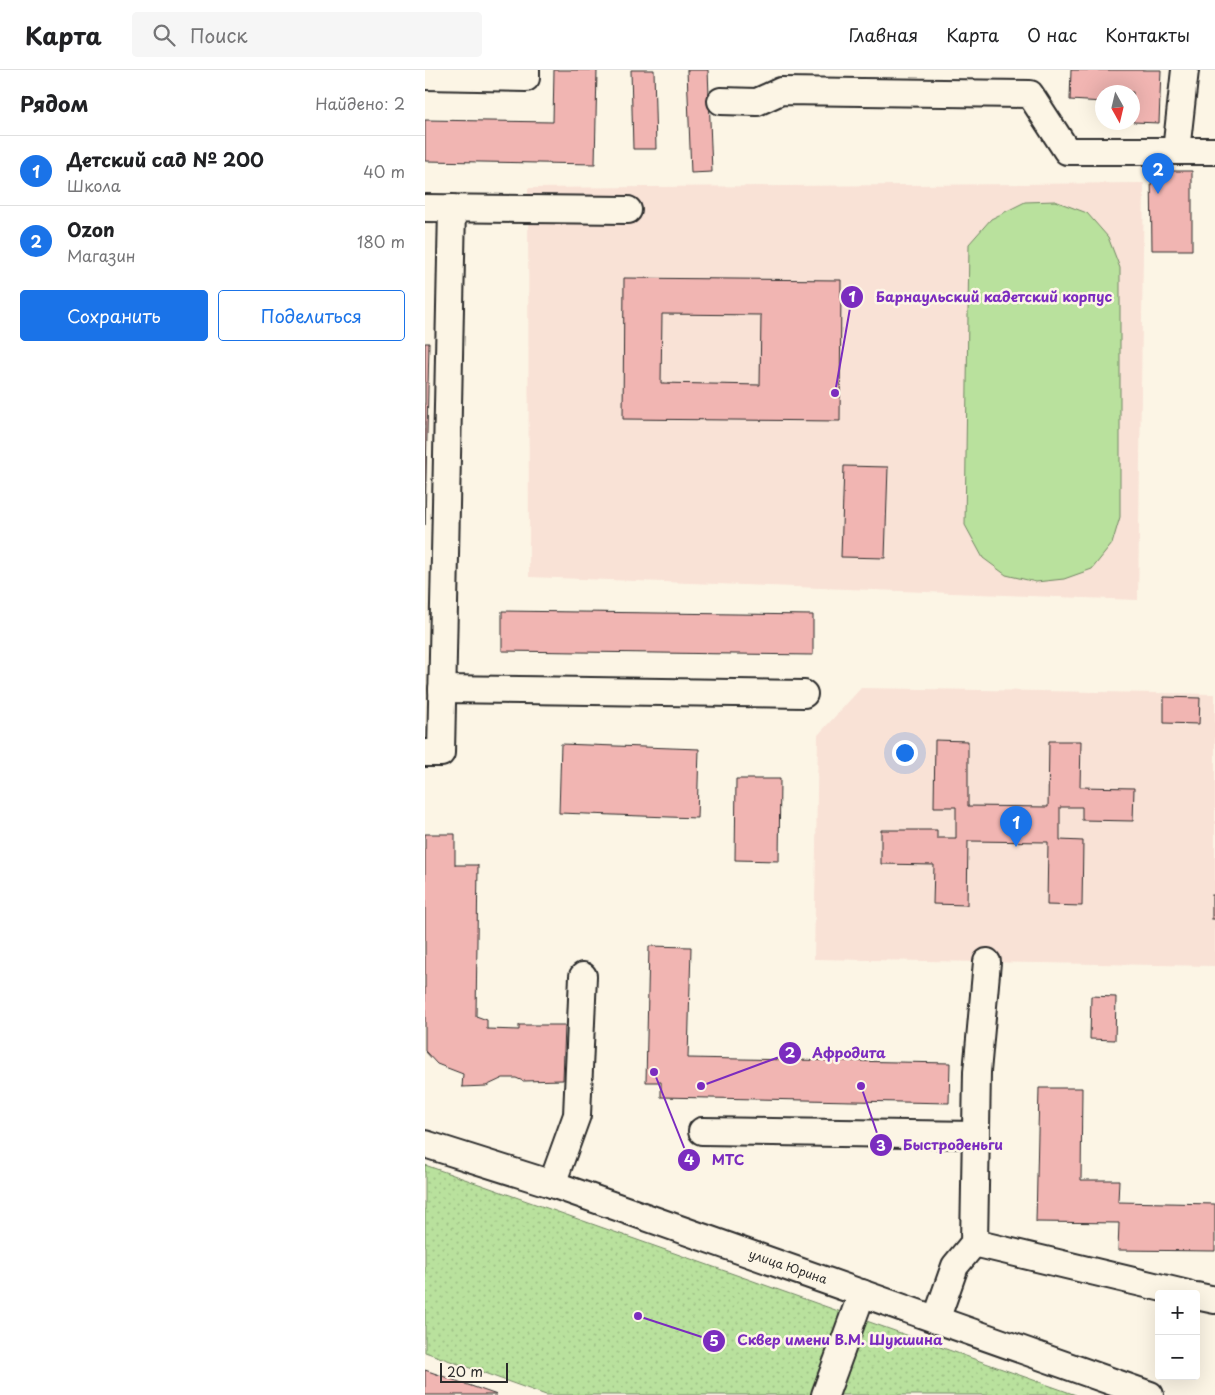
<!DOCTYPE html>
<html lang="ru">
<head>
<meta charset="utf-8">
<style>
	:root { --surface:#fff; --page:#f6f6f6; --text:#202124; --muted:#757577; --line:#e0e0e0; --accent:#1a73e8 }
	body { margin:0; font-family:"Playpen Sans",sans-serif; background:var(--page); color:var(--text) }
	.controls { position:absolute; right:15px; bottom:15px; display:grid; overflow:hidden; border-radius:5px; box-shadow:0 5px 20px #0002 }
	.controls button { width:45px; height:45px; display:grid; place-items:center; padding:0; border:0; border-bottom:1px solid var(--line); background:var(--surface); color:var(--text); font:25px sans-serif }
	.compass { position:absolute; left:670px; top:15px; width:45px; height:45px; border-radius:50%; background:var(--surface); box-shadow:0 5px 20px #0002; rotate:172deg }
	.scale { position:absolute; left:15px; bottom:12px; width:68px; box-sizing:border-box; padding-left:5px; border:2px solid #2b2b2b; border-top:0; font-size:14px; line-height:18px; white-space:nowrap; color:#2b2b2b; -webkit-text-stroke:4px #fcf5e5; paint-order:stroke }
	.you { position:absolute; left:479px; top:682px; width:18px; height:18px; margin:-12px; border:4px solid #fff; border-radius:50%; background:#1a73e8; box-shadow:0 0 0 8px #1a73e833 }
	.badge { display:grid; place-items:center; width:32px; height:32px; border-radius:50%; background:var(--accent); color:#fff; font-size:16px; font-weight:700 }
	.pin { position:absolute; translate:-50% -41px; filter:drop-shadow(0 1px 2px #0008) }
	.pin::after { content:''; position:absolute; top:26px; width:18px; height:15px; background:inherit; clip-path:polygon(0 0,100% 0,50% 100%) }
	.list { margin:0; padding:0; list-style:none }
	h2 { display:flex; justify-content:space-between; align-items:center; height:65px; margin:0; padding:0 20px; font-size:21px }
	h2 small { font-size:16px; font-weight:400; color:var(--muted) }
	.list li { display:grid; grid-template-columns:32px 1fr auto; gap:15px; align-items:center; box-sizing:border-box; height:70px; padding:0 20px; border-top:1px solid var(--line) }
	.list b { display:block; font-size:19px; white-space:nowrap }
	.list p { margin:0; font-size:16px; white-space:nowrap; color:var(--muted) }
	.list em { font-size:16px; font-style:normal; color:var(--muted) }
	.actions { display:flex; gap:10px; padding:15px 20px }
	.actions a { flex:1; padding:11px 0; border:1px solid var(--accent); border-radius:5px; text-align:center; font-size:18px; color:var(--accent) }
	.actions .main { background:var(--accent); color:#fff }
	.icon { flex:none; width:28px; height:28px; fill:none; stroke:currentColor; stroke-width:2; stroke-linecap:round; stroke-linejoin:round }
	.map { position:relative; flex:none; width:790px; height:1325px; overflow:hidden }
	header { display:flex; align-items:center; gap:30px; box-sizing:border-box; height:70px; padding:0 25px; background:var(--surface); border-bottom:1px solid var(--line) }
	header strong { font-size:24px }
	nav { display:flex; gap:28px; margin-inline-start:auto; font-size:18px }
	.search { width:350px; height:45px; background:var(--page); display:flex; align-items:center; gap:12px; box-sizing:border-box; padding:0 18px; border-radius:5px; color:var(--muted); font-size:19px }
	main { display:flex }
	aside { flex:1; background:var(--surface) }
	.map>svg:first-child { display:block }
	.built { fill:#f9e2d6 }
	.green { fill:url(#green-dots); stroke:#728664 }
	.pitch { fill:#b9e19d; stroke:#728664 }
	.building { fill:#f1b5b2; stroke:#2b2b2b; fill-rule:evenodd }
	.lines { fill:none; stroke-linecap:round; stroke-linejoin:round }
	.minor-casing { stroke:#2b2b2b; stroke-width:30 }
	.minor { stroke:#fcf5e5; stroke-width:26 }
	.labels { text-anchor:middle; stroke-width:5; stroke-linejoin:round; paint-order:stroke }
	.street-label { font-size:12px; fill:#2b2b2b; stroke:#fcf5e5 }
	.leader { fill:none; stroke:#7b2cbf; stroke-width:2 }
	.callout-dot { fill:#7b2cbf; stroke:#fcf5e5; stroke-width:2 }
	.mark-label { font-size:15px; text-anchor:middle; font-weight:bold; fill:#fff }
	.callout-label { font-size:14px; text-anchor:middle; font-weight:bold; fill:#7b2cbf; stroke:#fcf5e5; stroke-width:5; stroke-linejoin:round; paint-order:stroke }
</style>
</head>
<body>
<header>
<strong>Карта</strong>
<div class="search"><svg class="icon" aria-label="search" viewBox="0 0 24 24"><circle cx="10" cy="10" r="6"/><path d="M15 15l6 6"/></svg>Поиск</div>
<nav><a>Главная</a><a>Карта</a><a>О нас</a><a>Контакты</a></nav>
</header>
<main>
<aside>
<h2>Рядом<small>Найдено: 2</small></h2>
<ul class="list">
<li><span class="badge">1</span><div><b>Детский сад № 200</b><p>Школа</p></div><em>40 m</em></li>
<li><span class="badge">2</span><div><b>Ozon</b><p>Магазин</p></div><em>180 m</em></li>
</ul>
<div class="actions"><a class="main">Сохранить</a><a>Поделиться</a></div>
</aside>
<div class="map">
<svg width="790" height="1325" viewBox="0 0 790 1325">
	<defs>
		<pattern id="green-dots" width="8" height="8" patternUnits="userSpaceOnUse" patternTransform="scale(1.25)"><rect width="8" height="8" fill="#b9e19d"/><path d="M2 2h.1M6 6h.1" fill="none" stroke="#9fc187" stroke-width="1.8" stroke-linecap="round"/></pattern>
	</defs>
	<rect width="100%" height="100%" fill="#fcf5e5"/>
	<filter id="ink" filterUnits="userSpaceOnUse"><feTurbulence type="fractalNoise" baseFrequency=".02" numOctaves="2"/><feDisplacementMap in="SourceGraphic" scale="10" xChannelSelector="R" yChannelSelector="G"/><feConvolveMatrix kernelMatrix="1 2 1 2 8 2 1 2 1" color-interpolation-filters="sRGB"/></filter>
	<g filter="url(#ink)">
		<g class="built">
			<path d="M719 113 713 530 104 507 103 118Z"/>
			<path d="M436 618 790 624V896L389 889 393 665Z"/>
		</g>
		<path class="green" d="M0 1095 651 1325H121L0 1282Z"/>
		<path class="pitch" d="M630 131 662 143 683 167 695 198V447L687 474 667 499 639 509 611 512 581 505 558 488 540 455 544 174 566 149 600 132Z"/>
		<g class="building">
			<path d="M129 0H172L170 94 0 91V50L128 52Z"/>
			<path d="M206 0H229L231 79H208Z"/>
			<path d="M262 0H283L287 102 266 103Z"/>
			<path d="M646 0H736L734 53 708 52V22H678V32L645 30Z"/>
			<path d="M726 101H767V180H727Z"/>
			<path d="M199 208 416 210 415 351 198 349ZM237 244 336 245 335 315 236 313Z"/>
			<path d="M0 273H4L0 455Z"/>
			<path d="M419 396 463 397 460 488 416 487Z"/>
			<path d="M77 541 388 545V585L77 581Z"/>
			<path d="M739 627 775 628 774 654 739 653Z"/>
			<path d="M510 670 543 671V736L623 737 624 671H656L655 717 709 718 708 751 657 750V737H635V770L658 771 657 836 622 835 623 772 543 771 542 835 508 834 509 795 456 794V760H512V768H531V737H509Z"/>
			<path d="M136 674 274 679 272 748 134 743Z"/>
			<path d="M311 709H355L354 791 310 790Z"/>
			<path d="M0 764H30V795H53L51 946 62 950V959L94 960V955H140L138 1010 98 1011 91 1008H78L61 1016 37 1017 38 1004 12 994 0 981Z"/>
			<rect x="787" y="825" width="3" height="24"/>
			<path d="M224 876 266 877 263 988 525 993 524 1033 236 1027V1012H221Z"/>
			<path d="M666 926 691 927 690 970 665 969Z"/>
			<path d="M614 1018H657L656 1110H694L693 1132 790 1134V1181L693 1180 694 1153 611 1152Z"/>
			<path d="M0 1300 72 1325H0Z"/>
		</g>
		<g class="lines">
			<defs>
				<g id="minor">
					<path d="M0 6 101 8V0"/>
					<path d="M296 31 332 32 356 21 605 24 642 81H790"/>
					<path d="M751 81 760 0"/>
					<path d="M0 138 203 140"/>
					<path d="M17 619 379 624"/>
					<path d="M0 683H16L27 138"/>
					<path d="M277 1061 551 1065"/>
					<path d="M0 1074 127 1114 725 1325"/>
					<path d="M127 1114 152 1045 158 906"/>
					<path d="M549 1173 763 1224"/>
					<path d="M771 1226 790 1230"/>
					<path d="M511 1250 530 1196 549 1173 552 1002 562 892"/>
					<path d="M400 1325 437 1223"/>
				</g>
			</defs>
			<use href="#minor" class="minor-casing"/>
			<use href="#minor" class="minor"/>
		</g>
	</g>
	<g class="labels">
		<g class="street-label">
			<text transform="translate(363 1197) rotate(19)" y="4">улица Юрина</text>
		</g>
	</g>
	<path class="leader" d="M410 323L427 227M276 1016L365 983M436 1016L456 1075M229 1002L264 1090M213 1246L289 1271"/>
	<g class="callout-dot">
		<circle cx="410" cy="323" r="5"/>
		<circle cx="276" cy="1016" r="5"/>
		<circle cx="436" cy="1016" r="5"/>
		<circle cx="229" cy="1002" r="5"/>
		<circle cx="213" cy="1246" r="5"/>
		<circle cx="427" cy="227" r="12"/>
		<circle cx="365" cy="983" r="12"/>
		<circle cx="456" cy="1075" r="12"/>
		<circle cx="264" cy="1090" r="12"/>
		<circle cx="289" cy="1271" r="12"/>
	</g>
	<g class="mark-label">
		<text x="427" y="232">1</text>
		<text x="365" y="988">2</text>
		<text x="456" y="1081">3</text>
		<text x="264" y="1095">4</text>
		<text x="289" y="1276">5</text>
	</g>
	<g class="callout-label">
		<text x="569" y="232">Барнаульский кадетский корпус</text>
		<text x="424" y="988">Афродита</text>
		<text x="528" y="1080">Быстроденьги</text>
		<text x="303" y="1095">МТС</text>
		<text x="415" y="1275">Сквер имени В.М. Шукшина</text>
	</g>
</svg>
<div class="controls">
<button>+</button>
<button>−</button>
</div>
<svg class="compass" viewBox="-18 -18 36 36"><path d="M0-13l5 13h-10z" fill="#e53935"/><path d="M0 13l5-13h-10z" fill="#757577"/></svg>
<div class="scale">20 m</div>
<div class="you"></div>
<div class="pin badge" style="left:591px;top:777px">1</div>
<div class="pin badge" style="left:733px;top:124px">2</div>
</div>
</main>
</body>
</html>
